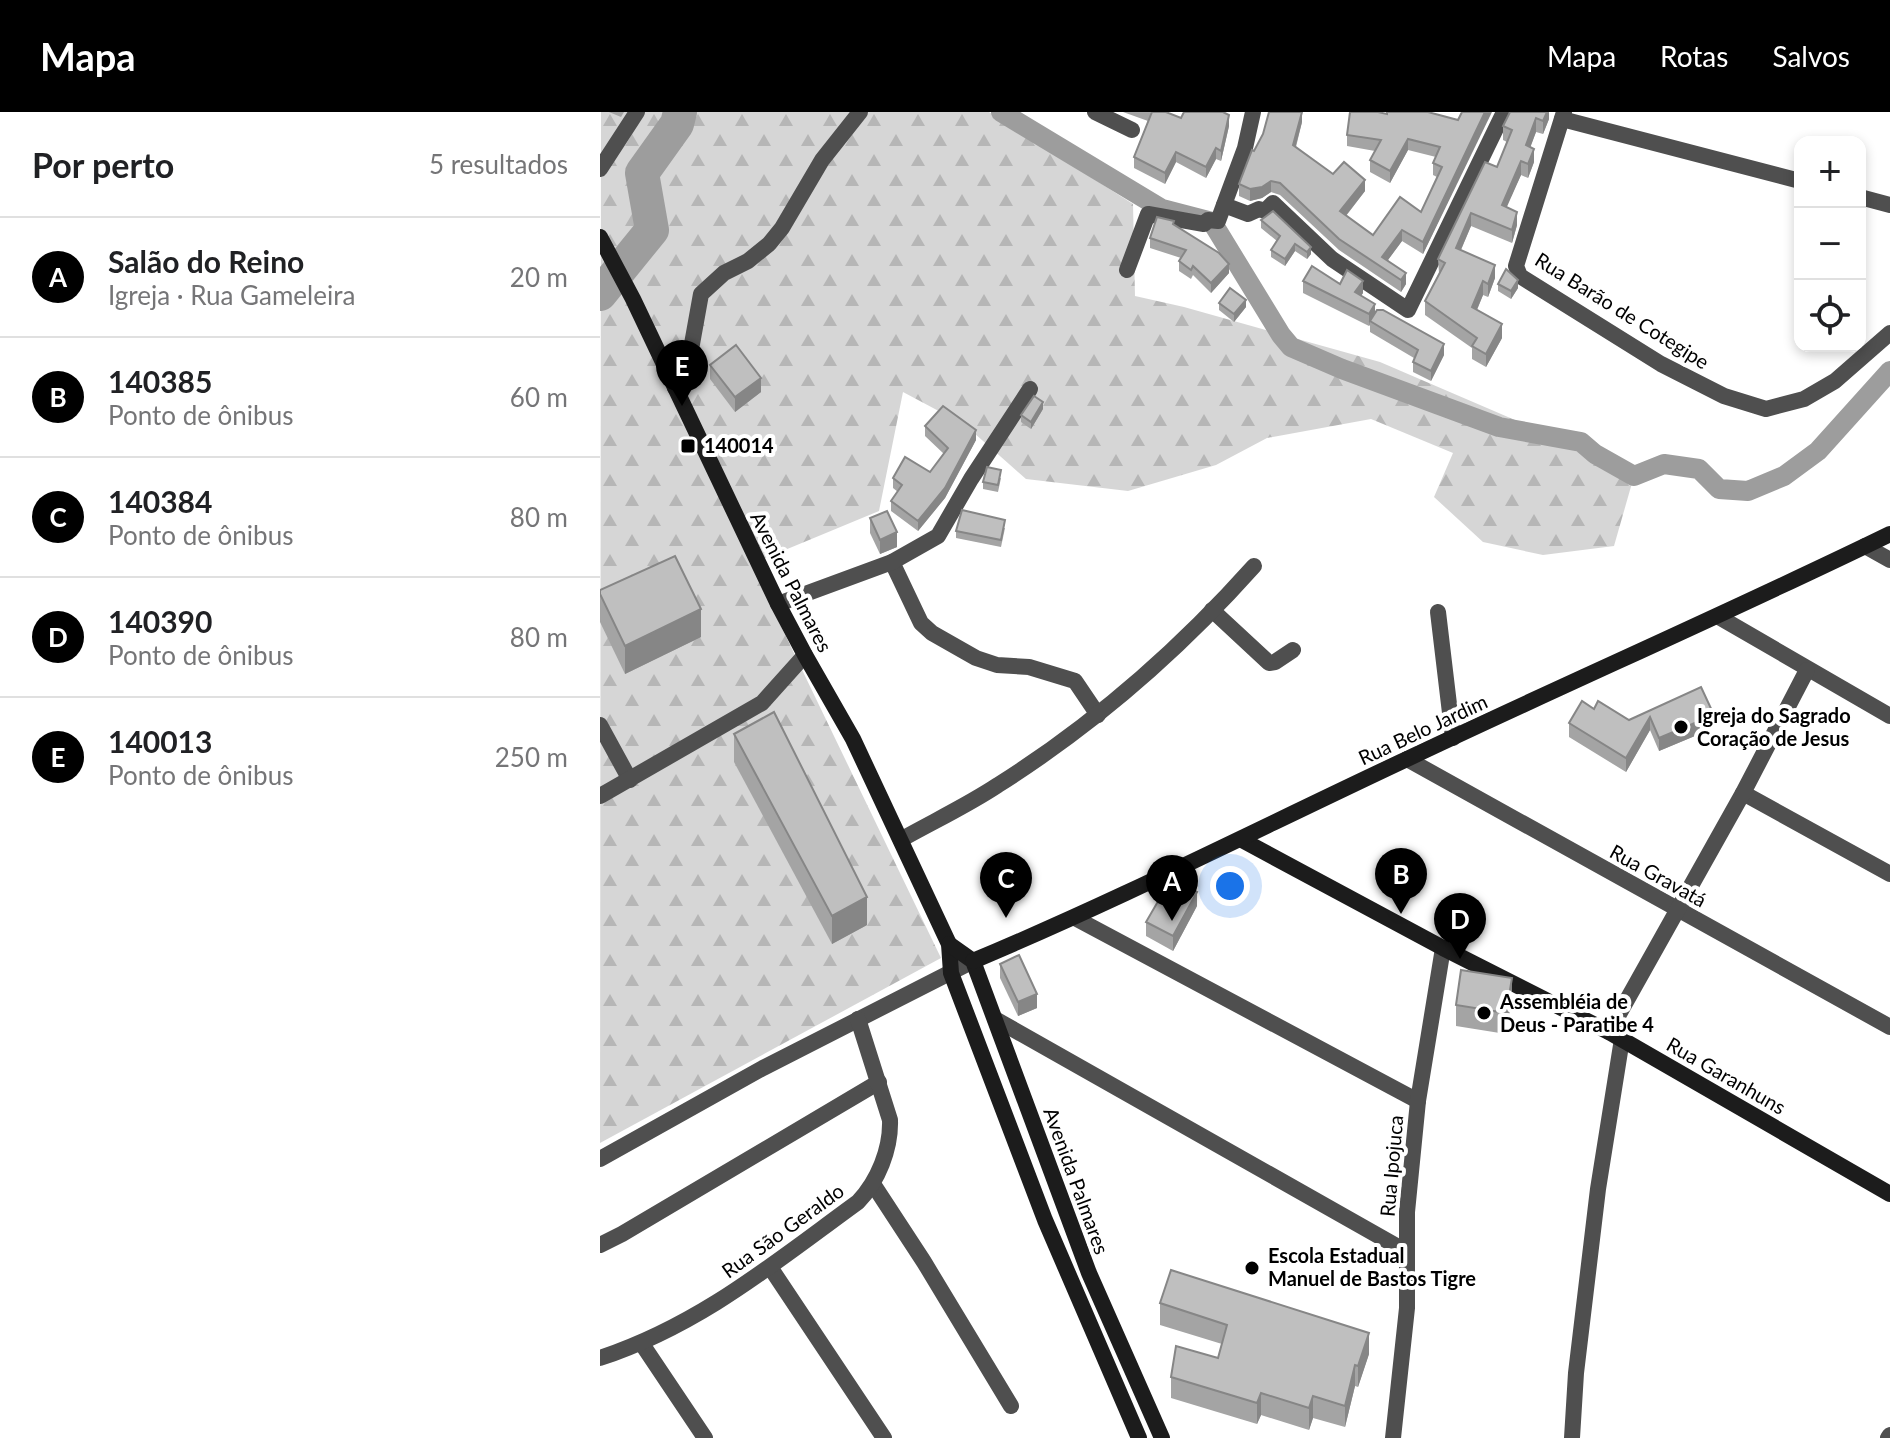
<!DOCTYPE html>
<html lang="pt">
<head>
<meta charset="utf-8">
<style>
	:root { --surface:#fff; --page:#f2f2f2; --text:#202124; --muted:#757577; --line:#e0e0e0; --accent:#000 }
	body { margin:0; font-family:Lato,sans-serif; background:var(--page); color:var(--text) }
	.controls { position:absolute; right:24px; top:24px; display:grid; overflow:hidden; border-radius:16px; box-shadow:0 4px 12px #0003 }
	.controls button { width:72px; height:72px; display:grid; place-items:center; padding:0; border:0; border-bottom:2px solid var(--line); background:var(--surface); color:var(--text); font:40px sans-serif }
	.you { position:absolute; left:630px; top:774px; width:28px; height:28px; margin:-20px; border:6px solid #fff; border-radius:50%; background:#1a73e8; box-shadow:0 0 0 12px #1a73e833 }
	.badge { display:grid; place-items:center; width:52px; height:52px; border-radius:50%; background:var(--accent); color:#fff; font-size:26px; font-weight:700 }
	.pin { position:absolute; translate:-50% -66px; filter:drop-shadow(0 2px 4px #0008) }
	.pin::after { content:''; position:absolute; top:42px; width:28px; height:24px; background:inherit; clip-path:polygon(0 0,100% 0,50% 100%) }
	.list { margin:0; padding:0; list-style:none }
	h2 { display:flex; justify-content:space-between; align-items:center; height:104px; margin:0; padding:0 32px; font-size:34px }
	h2 small { font-size:26px; font-weight:400; color:var(--muted) }
	.list li { display:grid; grid-template-columns:52px 1fr auto; gap:24px; align-items:center; box-sizing:border-box; height:120px; padding:0 32px; border-top:2px solid var(--line) }
	.list b { display:block; font-size:30px; white-space:nowrap }
	.list p { margin:0; font-size:26px; white-space:nowrap; color:var(--muted) }
	.list em { font-size:26px; font-style:normal; color:var(--muted) }
	.icon { flex:none; width:44px; height:44px; fill:none; stroke:currentColor; stroke-width:2; stroke-linecap:round; stroke-linejoin:round }
	.map { position:relative; flex:none; width:1290px; height:1326px; overflow:hidden }
	header { display:flex; align-items:center; gap:48px; box-sizing:border-box; height:112px; padding:0 40px; background:var(--accent); color:#fff }
	header strong { font-size:38px }
	nav { display:flex; gap:44px; margin-inline-start:auto; font-size:28px }
	main { display:flex }
	aside { flex:1; background:var(--surface) }
	.map>svg:first-child { display:block }
	.forest { fill:url(#forest-firs) }
	.lines { fill:none; stroke-linecap:round; stroke-linejoin:round }
	.canal { stroke:#9d9d9d; stroke-width:20 }
	.river { stroke:#9d9d9d; stroke-width:34 }
	.street { stroke:#4f4f4f; stroke-width:16 }
	.secondary { stroke:#1c1c1c; stroke-width:16 }
	.wall { fill:#a4a4a4 }
	.shaded-wall { fill:#868686 }
	.building { fill:#bfbfbf; stroke:#868686; stroke-width:2 }
	.poi-dot { fill:#000; stroke:#fff; stroke-width:3 }
	.labels { text-anchor:middle; stroke-width:8; stroke-linejoin:round; paint-order:stroke }
	.street-label { font-size:20px; fill:#000; stroke:#fff }
	.poi-label { font-size:20px; font-weight:bold; fill:#000; stroke:#fff; text-anchor:start }
</style>
</head>
<body>
<header>
<strong>Mapa</strong>
<nav><a>Mapa</a><a>Rotas</a><a>Salvos</a></nav>
</header>
<main>
<aside>
<h2>Por perto<small>5 resultados</small></h2>
<ul class="list">
<li><span class="badge">A</span><div><b>Salão do Reino</b><p>Igreja · Rua Gameleira</p></div><em>20 m</em></li>
<li><span class="badge">B</span><div><b>140385</b><p>Ponto de ônibus</p></div><em>60 m</em></li>
<li><span class="badge">C</span><div><b>140384</b><p>Ponto de ônibus</p></div><em>80 m</em></li>
<li><span class="badge">D</span><div><b>140390</b><p>Ponto de ônibus</p></div><em>80 m</em></li>
<li><span class="badge">E</span><div><b>140013</b><p>Ponto de ônibus</p></div><em>250 m</em></li>
</ul>
</aside>
<div class="map">
<svg width="1290" height="1326" viewBox="0 0 1290 1326">
	<defs>
		<pattern id="forest-firs" width="22" height="20" patternUnits="userSpaceOnUse" patternTransform="scale(2)"><rect width="22" height="20" fill="#d6d6d6"/><path d="M5 1l3.5 6h-7zM16 11l3.5 6h-7z" fill="#b6b6b6"/></pattern>
	</defs>
	<rect width="100%" height="100%" fill="#fff"/>
	<path class="forest" d="M1 0H389L533 92 535 184 584 195 780 250 957 326 1034 364 1014 434 943 443 883 430 834 385 853 341 771 307 667 326 616 353 528 379 426 367 365 313 303 280 279 399 151 452 341 846 0 1031Z"/>
	<g class="lines">
		<path class="canal" d="M401 0 562 97 612 110 681 223 691 235 742 257 899 315 981 330 995 342 1034 364 1064 352 1099 357 1119 377 1148 379 1184 364 1218 339 1290 259"/>
		<path class="river" d="M0 182 52 118 42 61 77 12 80 0"/>
		<g class="street">
			<path d="M495 0 532 18"/>
			<path d="M964 0 916 154 920 164 1061 252 1124 284 1166 297 1204 287 1235 269 1290 221"/>
			<path d="M962 7 1200 69"/>
			<path d="M0 57 37 0"/>
			<path d="M1260 85 1290 93"/>
			<path d="M624 93 648 102 659 97 665 99 673 91 732 147 808 198 904 0"/>
			<path d="M527 158 548 102 604 112 608 108 618 109 645 36 653 0"/>
			<path d="M75 276 90 243 101 182 124 161 148 149 169 132 182 116 222 48 260 0"/>
			<path d="M1265 434 1290 448"/>
			<path d="M292 450 321 511 332 521 376 546 397 553 429 555 475 569 498 603"/>
			<path d="M178 492 292 450 338 424 371 367 430 277"/>
			<path d="M612 498 669 551 675 550 693 538"/>
			<path d="M838 500 853 626"/>
			<path d="M1119 505 1290 604"/>
			<path d="M0 613 30 668"/>
			<path d="M807 647 1290 915"/>
			<path d="M1143 681 1290 762"/>
			<path d="M0 684 162 591 205 543"/>
			<path d="M302 727C334 709 368 693 398 673 493 613 579 538 654 454"/>
			<path d="M475 806 818 989"/>
			<path d="M395 907 807 1140"/>
			<path d="M1009 920 1143 681 1207 558"/>
			<path d="M0 1047 163 956 373 849"/>
			<path d="M273 1072 324 1150 411 1294"/>
			<path d="M0 1133 22 1122 279 970"/>
			<path d="M170 1155 284 1326"/>
			<path d="M42 1232 105 1326"/>
			<path d="M0 1246C100 1213 174 1151 258 1090 278 1069 291 1037 290 1008L258 907"/>
			<path d="M793 1326 807 1196V1100L818 989 843 836"/>
			<path d="M972 1326 976 1261 998 1077 1022 927"/>
			<path d="M1288 1326 1290 1323"/>
		</g>
		<g class="secondary">
			<path d="M0 125 33 187 178 492 205 543 253 627 349 832 351 861 445 1108 539 1326"/>
			<path d="M642 728 843 836 1009 920 1290 1082"/>
			<path d="M349 832 373 849 489 1161 562 1326"/>
			<path d="M373 849C521 787 662 715 807 647 967 571 1130 500 1290 422"/>
		</g>
	</g>
	<g class="wall">
		<path d="M9 0H24L21 5Z"/>
		<path d="M523 0H566L581 6 627 2 629 14 621 49 616 47 606 66 576 50 565 72 534 56V45L548 9Z"/>
		<path d="M949 0V7L943 22 936 20 930 35 934 50 928 66 921 63 906 95 917 113 912 131 871 114 861 138 895 166 888 185 883 183 877 198 902 226 886 255 872 247V236L825 203V189L839 161 838 147 897 55 907 30 903 28V14Z"/>
		<path d="M787 2 881 20 823 142 802 129 788 148 806 172 801 180 739 138 680 83 671 80 662 86 650 89 639 84V72L654 39 702 10 696 35 733 62 765 79 746 104 773 123 821 100 837 65 833 63V51L836 45 808 38 790 71 770 60V48L775 39 747 34V23Z"/>
		<path d="M661 108 711 142 707 147 695 139 685 154 671 145V138L677 129 661 116Z"/>
		<path d="M574 113 629 161 611 181 593 163 591 167 579 159V149L581 146 550 136V126Z"/>
		<path d="M703 169 740 172 763 181 761 184 775 202 844 243 831 269 813 260V250L814 246 770 220V213L769 214 703 181Z"/>
		<path d="M898 172 918 176 911 187 898 179Z"/>
		<path d="M619 191 646 195 634 210 619 198Z"/>
		<path d="M110 253 161 280 135 300 110 267Z"/>
		<path d="M443 297 431 317 421 310V303Z"/>
		<path d="M325 314 376 328 345 386 318 419 291 399V389L298 380 293 376V366L330 360 344 342 325 324Z"/>
		<path d="M401 366 398 380 383 377V370Z"/>
		<path d="M270 406 297 435 280 442 270 421Z"/>
		<path d="M405 416 401 435 356 426V419Z"/>
		<path d="M0 478 101 525 25 562 0 510Z"/>
		<path d="M1101 575 1114 616 1059 639 1050 618 1026 660 969 625V611L994 597 1029 608Z"/>
		<path d="M134 622 267 813 232 832 134 650Z"/>
		<path d="M597 794 573 839 546 824V810Z"/>
		<path d="M400 852 437 896 418 904 400 866Z"/>
		<path d="M912 887 906 922 856 914V893Z"/>
		<path d="M560 1191 769 1242 758 1275 755 1274 745 1315 713 1306 709 1318 661 1303 657 1312 571 1286V1265L618 1246 622 1232 560 1213Z"/>
	</g>
	<g class="shaded-wall">
		<path d="M702 0V10L693 44V33Z"/>
		<path d="M885 0H892L823 142V130Z"/>
		<path d="M947 0H949V7L943 22V9Z"/>
		<path d="M629 3V14L621 49V39Z"/>
		<path d="M936 6V20L926 47V33Z"/>
		<path d="M808 27V38L790 71V59Z"/>
		<path d="M616 36V47L606 66V55Z"/>
		<path d="M934 37V50L928 66V52Z"/>
		<path d="M576 40V50L565 72V61Z"/>
		<path d="M921 49V63L902 106V93Z"/>
		<path d="M765 68V79L740 111V99Z"/>
		<path d="M671 69V80L662 86 650 89V77Z"/>
		<path d="M917 100V113L912 131V118Z"/>
		<path d="M871 101V114L856 149V136Z"/>
		<path d="M802 118V129L782 156V145Z"/>
		<path d="M695 132V139L685 154V147Z"/>
		<path d="M711 135V142L707 147V140Z"/>
		<path d="M629 152V161L611 181V171Z"/>
		<path d="M895 153V166L888 185V172Z"/>
		<path d="M806 161V172L801 180V168Z"/>
		<path d="M918 168V176L911 187V179Z"/>
		<path d="M763 169V181L755 192V180Z"/>
		<path d="M883 169V183L872 209V195Z"/>
		<path d="M646 188V195L634 210V202Z"/>
		<path d="M775 192V204L770 209 769 214V202Z"/>
		<path d="M902 212V226L886 255V242Z"/>
		<path d="M844 232V243L831 269V259Z"/>
		<path d="M161 266V280L135 300V285Z"/>
		<path d="M443 290V297L431 317V310Z"/>
		<path d="M376 318V328L345 386 318 419V409Z"/>
		<path d="M297 420V435L280 442V428Z"/>
		<path d="M101 497V525L25 562V534Z"/>
		<path d="M1114 603V616L1059 639V626Z"/>
		<path d="M1050 605V618L1026 660V646Z"/>
		<path d="M597 780V794L573 839V824Z"/>
		<path d="M267 785V813L232 832V804Z"/>
		<path d="M912 866V887L906 922V901Z"/>
		<path d="M437 882V896L418 904V890Z"/>
		<path d="M769 1221V1242L758 1275V1254Z"/>
		<path d="M755 1253V1274L745 1315V1294Z"/>
		<path d="M661 1281V1303L657 1312V1291Z"/>
		<path d="M713 1284V1306L709 1318V1296Z"/>
	</g>
	<g class="building">
		<path d="M552 0H566L581 6 584 0H623L629 3 621 39 616 36 606 55 576 40 565 61 534 45Z"/>
		<path d="M669 0H702L693 33 733 62 744 50 765 68 740 99 773 123 800 85 821 100 842 55 833 51 840 35 808 27 790 59 770 48 781 28 747 23 750 0H778L787 2V0H828L858 8 862 0H885L823 130 802 118 782 145 806 161 801 168 739 127 680 71 671 69 662 75 650 77 639 72 652 38 654 39 663 22Z"/>
		<path d="M910 0H947L943 9 936 6 926 33 934 37 928 52 921 49 902 93 917 100 912 118 871 101 856 136 895 153 888 172 883 169 872 195 902 212 886 242 872 234 877 226 825 189 845 151 838 147 885 50 897 55 912 18 903 14Z"/>
		<path d="M673 99 711 135 707 140 695 132 685 147 671 138 680 124 661 108Z"/>
		<path d="M557 105 574 109 573 112 619 141 629 152 611 171 593 154 591 158 579 149 586 138 550 126Z"/>
		<path d="M712 154 740 172 747 158 763 169 755 180 775 192 769 202 703 169Z"/>
		<path d="M906 157 918 168 911 179 898 172Z"/>
		<path d="M630 176 646 188 634 202 619 191Z"/>
		<path d="M777 198H783L844 232 831 259 813 250 818 238 770 209Z"/>
		<path d="M136 233 161 266 135 285 110 253Z"/>
		<path d="M434 284 443 290 431 310 421 303Z"/>
		<path d="M343 294 376 318 345 376 318 409 291 389 302 373 293 366 305 345 330 360 348 336 325 314Z"/>
		<path d="M387 355 401 358 398 373 383 370Z"/>
		<path d="M362 398 405 408 401 428 356 419Z"/>
		<path d="M287 399 297 420 280 428 270 406Z"/>
		<path d="M75 444 101 497 25 534 0 482V478Z"/>
		<path d="M1101 575 1114 603 1059 626 1050 605 1026 646 969 611 982 589 994 597 998 589 1029 608Z"/>
		<path d="M174 600 267 785 232 804 134 622Z"/>
		<path d="M571 767 597 780 573 824 546 810Z"/>
		<path d="M419 843 437 882 418 890 400 852Z"/>
		<path d="M861 858 912 866 906 901 856 893Z"/>
		<path d="M571 1158 769 1221 758 1254 755 1253 745 1294 713 1284 709 1296 661 1281 657 1291 571 1265 576 1234 618 1246 627 1213 560 1191Z"/>
	</g>
	<g class="poi-dot">
		<rect x="80" y="326" width="16" height="16" rx="4"/>
		<circle cx="1081" cy="615" r="8"/>
		<circle cx="884" cy="901" r="8"/>
		<circle cx="652" cy="1156" r="8"/>
	</g>
	<g class="labels">
		<g class="street-label">
			<text transform="translate(1022 199) rotate(32)" y="7">Rua Barão de Cotegipe</text>
			<text transform="translate(191 470) rotate(63)" y="7">Avenida Palmares</text>
			<text transform="translate(823 618) rotate(-25)" y="7">Rua Belo Jardim</text>
			<text transform="translate(1058 764) rotate(29)" y="7">Rua Gravatá</text>
			<text transform="translate(1126 964) rotate(30)" y="7">Rua Garanhuns</text>
			<text transform="translate(792 1054) rotate(-85)" y="7">Rua Ipojuca</text>
			<text transform="translate(476 1069) rotate(70)" y="7">Avenida Palmares</text>
			<text transform="translate(183 1119) rotate(-36)" y="7">Rua São Geraldo</text>
		</g>
		<g class="poi-label">
			<text x="104" y="341">140014</text>
			<text x="1097" y="611">Igreja do Sagrado<tspan x="1097" dy="23">Coração de Jesus</tspan></text>
			<text x="900" y="897">Assembléia de<tspan x="900" dy="23">Deus - Paratibe 4</tspan></text>
			<text x="668" y="1151">Escola Estadual<tspan x="668" dy="23">Manuel de Bastos Tigre</tspan></text>
		</g>
	</g>
</svg>
<div class="controls">
<button>+</button>
<button>−</button>
<button><svg class="icon" aria-label="locate" viewBox="0 0 24 24"><circle cx="12" cy="12" r="6"/><path d="M12 2v4M12 18v4M2 12h4M18 12h4"/></svg></button>
</div>
<div class="you"></div>
<div class="pin badge" style="left:572px;top:809px">A</div>
<div class="pin badge" style="left:801px;top:802px">B</div>
<div class="pin badge" style="left:406px;top:806px">C</div>
<div class="pin badge" style="left:860px;top:847px">D</div>
<div class="pin badge" style="left:82px;top:294px">E</div>
</div>
</main>
</body>
</html>
